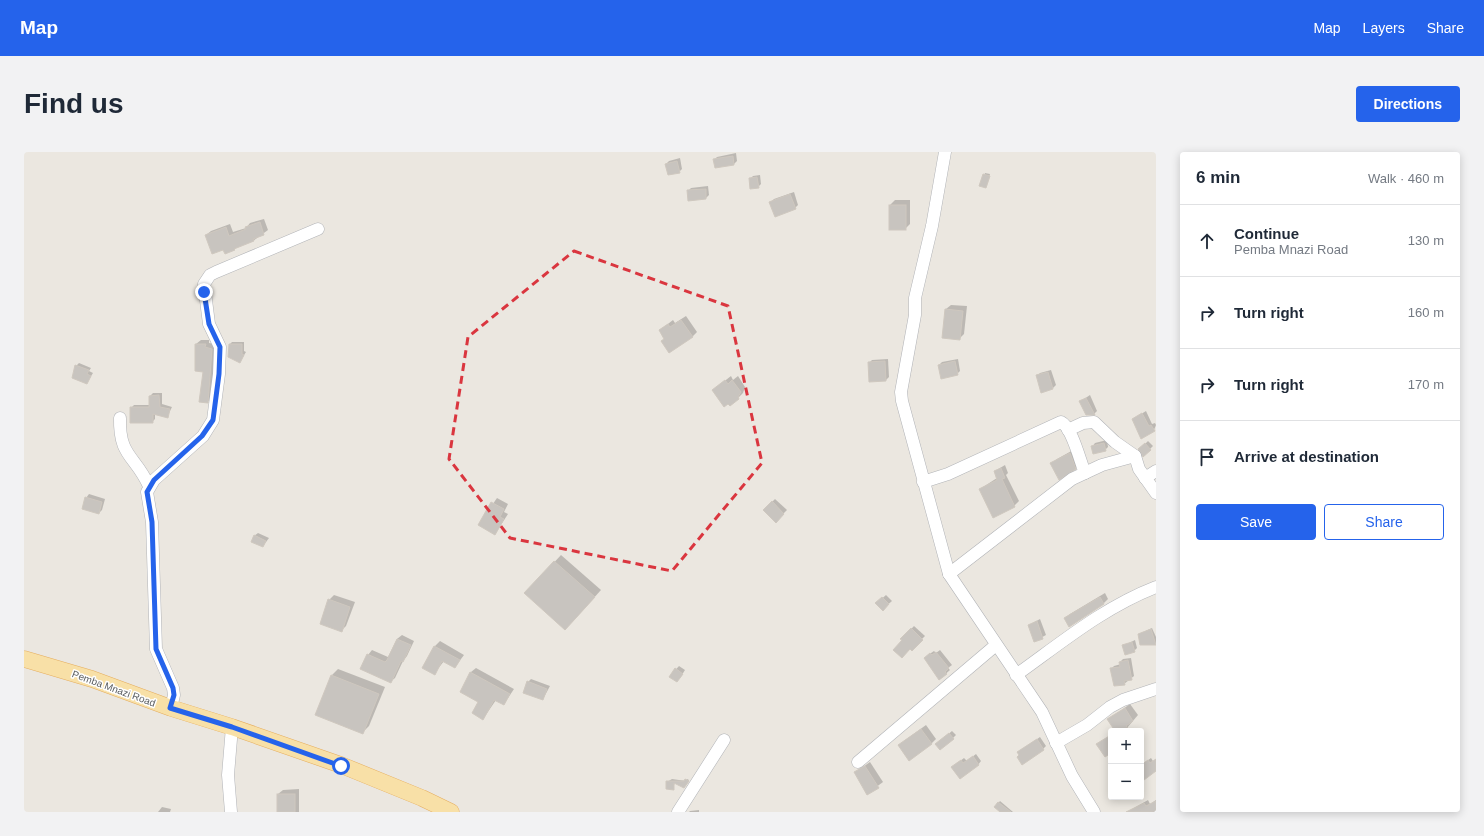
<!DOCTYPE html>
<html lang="en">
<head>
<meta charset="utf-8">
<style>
	:root { --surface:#fff; --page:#f2f2f3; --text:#1f2937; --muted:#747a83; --line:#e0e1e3; --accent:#2563eb }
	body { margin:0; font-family:Helvetica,sans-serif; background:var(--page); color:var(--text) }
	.controls { position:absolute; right:12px; bottom:12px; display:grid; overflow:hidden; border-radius:4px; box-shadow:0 2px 10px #0003 }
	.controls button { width:36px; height:36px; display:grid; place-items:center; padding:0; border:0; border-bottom:1px solid var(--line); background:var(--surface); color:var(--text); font:20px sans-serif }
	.stop { position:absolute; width:12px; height:12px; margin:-9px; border:3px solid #2563eb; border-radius:50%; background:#fff }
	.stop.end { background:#2563eb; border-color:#fff; box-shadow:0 1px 4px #0008 }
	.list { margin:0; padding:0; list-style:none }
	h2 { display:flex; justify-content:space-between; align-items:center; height:52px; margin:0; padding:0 16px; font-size:17px }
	h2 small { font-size:13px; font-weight:400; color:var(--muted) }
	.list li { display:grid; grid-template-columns:26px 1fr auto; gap:12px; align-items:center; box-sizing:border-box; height:72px; padding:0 16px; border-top:1px solid var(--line) }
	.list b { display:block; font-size:15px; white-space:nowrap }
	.list p { margin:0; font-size:13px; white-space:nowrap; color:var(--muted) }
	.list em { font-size:13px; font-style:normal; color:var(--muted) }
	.actions { display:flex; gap:8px; padding:12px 16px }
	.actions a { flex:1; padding:9px 0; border:1px solid var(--accent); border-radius:4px; text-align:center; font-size:14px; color:var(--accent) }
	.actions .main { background:var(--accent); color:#fff }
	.icon { flex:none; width:22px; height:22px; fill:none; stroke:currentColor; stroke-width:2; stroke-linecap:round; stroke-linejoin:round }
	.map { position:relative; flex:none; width:1132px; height:660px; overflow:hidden; border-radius:4px }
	header { display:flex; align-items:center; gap:24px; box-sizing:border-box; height:56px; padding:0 20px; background:var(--accent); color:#fff }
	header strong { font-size:19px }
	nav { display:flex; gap:22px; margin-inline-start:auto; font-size:14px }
	.intro { display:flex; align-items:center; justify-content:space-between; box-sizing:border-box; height:96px; padding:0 24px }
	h1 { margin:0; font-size:28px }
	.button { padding:10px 18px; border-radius:4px; background:var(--accent); color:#fff; font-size:14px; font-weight:700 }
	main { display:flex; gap:24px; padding:0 24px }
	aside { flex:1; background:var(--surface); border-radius:4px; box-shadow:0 2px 10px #0003 }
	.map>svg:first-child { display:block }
	.shadow { fill:#0003 }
	.building { fill:#c8c4bf; stroke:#cfc8bf }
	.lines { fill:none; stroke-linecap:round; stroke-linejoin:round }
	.minor-casing { stroke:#b1b3b7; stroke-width:13 }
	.major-casing { stroke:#e5ad5e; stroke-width:17 }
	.minor { stroke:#fff; stroke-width:12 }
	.major { stroke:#f8e0a7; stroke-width:16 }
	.route { stroke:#2563eb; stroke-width:5 }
	.marked { fill:none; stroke:#da363f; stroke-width:3; stroke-dasharray:8 5; stroke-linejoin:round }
	.labels { text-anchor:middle; stroke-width:3; stroke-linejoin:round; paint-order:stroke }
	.street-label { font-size:10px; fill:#595d60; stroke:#fff }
</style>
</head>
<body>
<header>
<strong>Map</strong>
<nav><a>Map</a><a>Layers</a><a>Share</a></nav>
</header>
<div class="intro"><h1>Find us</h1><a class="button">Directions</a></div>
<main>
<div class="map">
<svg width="1132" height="660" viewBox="0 0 1132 660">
	<rect width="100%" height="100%" fill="#ebe7e0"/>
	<g class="shadow">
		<path d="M712 1 713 9 710 12 690 8 693 5Z"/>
		<path d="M656 6 658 17 655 20 642 12 645 9Z"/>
		<path d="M961 21 966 22 962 35 957 33Z"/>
		<path d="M736 23 737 32 734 35 726 27 729 24Z"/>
		<path d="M684 34 685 43 682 46 665 48 664 39 667 36Z"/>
		<path d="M770 40 774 53 771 56 746 51 750 47Z"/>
		<path d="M871 48H886V72L881 77 866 53Z"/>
		<path d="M240 67 244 78 229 89 213 94 210 98 199 96 182 83 187 79 206 72 209 80 222 76 226 71Z"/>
		<path d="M927 153 943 154 940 182 935 187 922 157Z"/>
		<path d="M662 164 673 180 668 185 641 187 636 178 649 168 651 171Z"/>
		<path d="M177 188H185V191L192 192 188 246 183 250 180 219 171 212 172 192Z"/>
		<path d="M208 190H220V199L222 200 216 210 206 192Z"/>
		<path d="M864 207 865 225 862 228 845 211 848 208Z"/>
		<path d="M934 207 936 219 933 222 915 213 918 210Z"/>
		<path d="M55 211 67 216 65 219 69 221 63 231 52 214Z"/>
		<path d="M1027 218 1032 233 1029 236 1013 224 1016 221Z"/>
		<path d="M707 224 709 228 714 224 721 235 719 241 714 246 704 250 689 238Z"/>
		<path d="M129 241H138V252L148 255 143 265 131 262V267L128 270 107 256 110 253H126V244Z"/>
		<path d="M1066 243 1073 259 1070 262H1063L1057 249Z"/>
		<path d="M1122 259 1128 272 1131 271 1132 273 1130 278 1109 267Z"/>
		<path d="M1083 288 1084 295 1081 298 1068 295 1071 291Z"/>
		<path d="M1124 289 1129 294 1126 297H1116Z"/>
		<path d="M1051 297 1056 311 1051 316 1028 311 1033 307Z"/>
		<path d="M981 313 984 321 982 323 995 349 990 354 956 337 973 326 971 319Z"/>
		<path d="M65 342 81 347 78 358 75 361 62 346Z"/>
		<path d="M473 346 484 352 480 360 484 362 471 382 455 372Z"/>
		<path d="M751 347 763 358 752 369 740 358Z"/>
		<path d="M234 381 245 386 239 394 230 384Z"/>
		<path d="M537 403 577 438 548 470 502 441Z"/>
		<path d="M1081 441 1084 447 1079 452 1041 466 1046 462Z"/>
		<path d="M310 443 331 450 322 474 317 479 305 448Z"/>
		<path d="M862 443 868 449 859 457 853 451Z"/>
		<path d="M1016 467 1022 483 1011 489 1005 473Z"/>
		<path d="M890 474 901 484 888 497 878 487Z"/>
		<path d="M1128 476 1132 485V491L1117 492 1115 482Z"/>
		<path d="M378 483 390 489 383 504 379 509 371 526 366 530 344 503 348 498 364 505 373 487Z"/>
		<path d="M1111 488 1113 496 1110 499 1099 494Z"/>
		<path d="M416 489 440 503 431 515 420 509 410 522 399 515 411 494Z"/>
		<path d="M916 498 928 513 924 516 926 518 916 527 904 503 910 499 912 501Z"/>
		<path d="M1107 506 1110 524 1100 532 1087 517 1090 514 1097 512 1096 510 1099 507Z"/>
		<path d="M655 514 661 518 656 526 646 524Z"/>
		<path d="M452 516 490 537 480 552 472 548 459 567 456 549 438 539 447 520Z"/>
		<path d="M314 517 361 535 345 574 338 581 308 523Z"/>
		<path d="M507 527 526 534 519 547 504 530Z"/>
		<path d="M1106 552 1114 563 1103 576 1098 579H1093L1085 567Z"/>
		<path d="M902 573 912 587 907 592 880 589Z"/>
		<path d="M928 579 932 583 929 586 916 589Z"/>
		<path d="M1016 585 1022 594 1019 597 996 603 997 598Z"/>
		<path d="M952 602 957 609 954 613 932 612 940 606 943 609Z"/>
		<path d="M1127 606 1129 609 1132 607V618L1117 622V613Z"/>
		<path d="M846 610 859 630 843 642 832 620Z"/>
		<path d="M648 627 662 629 663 627 665 628 661 634 651 630 649 637 643 630Z"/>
		<path d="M275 637V660H254V642L259 638Z"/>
		<path d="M1124 648 1126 652 1132 648V660H1103Z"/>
		<path d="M976 649 989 660H978L971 655Z"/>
		<path d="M138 655 147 657 146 660H134Z"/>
		<path d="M675 658V660H665L666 659Z"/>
	</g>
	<g class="building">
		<path d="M709 4 710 13 691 16 689 7Z"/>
		<path d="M653 9 656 21 644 23 641 12Z"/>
		<path d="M959 22 966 24 962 36 955 34Z"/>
		<path d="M733 25 735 36 726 37 725 26Z"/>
		<path d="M682 37V47L664 49 663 38Z"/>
		<path d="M766 42 772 57 751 65 745 50Z"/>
		<rect x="865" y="53" width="17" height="25"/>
		<path d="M236 70 240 83 229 87 230 89 210 97 211 98 201 102 199 98 188 102 181 83 202 75 205 84 222 77 221 75Z"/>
		<path d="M921 157 939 159 936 188 918 186Z"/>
		<path d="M657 168 669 185 645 201 637 189 640 187 635 178 644 172 646 175Z"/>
		<path d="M171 192H182L181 195 188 197 184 251 175 250 179 220 171 219Z"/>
		<path d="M205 192H218V202L220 203 216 211 204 205Z"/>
		<path d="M861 209 862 229 845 230 844 210Z"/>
		<path d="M931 209 934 223 917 227 914 213Z"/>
		<path d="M51 213 65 218 63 222 67 224 63 232 48 226Z"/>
		<path d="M1024 220 1029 237 1017 241 1012 223Z"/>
		<path d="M701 228 704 232 708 228 717 240 714 245 715 247 706 254 704 252 700 255 688 238Z"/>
		<path d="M135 243 136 255 146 257 144 266 129 262V271H106V255H125V244Z"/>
		<path d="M1062 246 1071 263H1062L1055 249Z"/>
		<path d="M1118 261 1125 274 1127 273 1131 279 1117 287 1108 267Z"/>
		<path d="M1080 291 1082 299 1069 302 1067 294Z"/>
		<path d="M1121 291 1127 298 1119 305 1114 297Z"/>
		<path d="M1046 301 1052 317 1035 328 1026 311Z"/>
		<path d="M977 316 981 326 978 327 991 355 969 366 955 337 973 328 970 319Z"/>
		<path d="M61 345 78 350 75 362 58 357Z"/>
		<path d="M748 349 760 362 752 371 739 358Z"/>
		<path d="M467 350 480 357 476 365 480 367 471 383 454 373Z"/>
		<path d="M230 383 242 389 239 395 227 390Z"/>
		<path d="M530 409 571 445 541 478 500 441Z"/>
		<path d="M858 445 865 452 859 459 851 451Z"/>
		<path d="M1076 445 1080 452 1045 475 1040 466Z"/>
		<path d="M304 447 326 455 318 480 296 472Z"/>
		<path d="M1013 469 1019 487 1010 490 1004 473Z"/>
		<path d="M887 476 899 488 888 499 886 497 878 506 869 498 878 488 876 487Z"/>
		<path d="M1127 477 1132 493H1116L1114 482Z"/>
		<path d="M373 487 387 493 379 510 377 509 367 531 336 517 343 502 361 510 363 508Z"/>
		<path d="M1108 490 1111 500 1101 503 1098 493Z"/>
		<path d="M410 494 436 508 431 516 418 509 411 523 398 516Z"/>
		<path d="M912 500 925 516 921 520 923 522 915 528 900 506 906 501 908 503Z"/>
		<path d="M1104 508 1108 528 1100 529 1101 533 1090 534 1086 516 1096 515 1095 510Z"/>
		<path d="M651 516 659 522 653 530 645 525Z"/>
		<path d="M446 520 486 542 480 553 470 548 459 568 448 561 454 550 436 540Z"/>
		<path d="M307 523 355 542 339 582 291 563Z"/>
		<path d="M503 529 523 537 519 548 499 541Z"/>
		<path d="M1101 556 1109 569 1102 574 1104 576 1099 579H1091L1083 567Z"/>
		<path d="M897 577 908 592 885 609 874 593Z"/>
		<path d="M925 581 930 587 916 598 911 592Z"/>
		<path d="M1087 583V601L1081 605 1072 592Z"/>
		<path d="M1013 587 1020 598 998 613 993 605 995 603 993 600Z"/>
		<path d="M949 604 955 613 936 627 927 615 937 608 939 611Z"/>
		<path d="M1132 607V619L1120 628 1117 624V613L1124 608 1126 611Z"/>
		<path d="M841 614 855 636 843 643 830 620Z"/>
		<path d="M661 627 665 629 660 636 650 631V638L642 637V629H660Z"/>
		<rect x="253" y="642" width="18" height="18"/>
		<path d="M1132 649V660H1102L1120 651 1122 654Z"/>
		<path d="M974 650 987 660H976L970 655Z"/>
	</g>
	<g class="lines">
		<defs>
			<g id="minor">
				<path d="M921 0 908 74 891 146V163L877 240 878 249 925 422 1018 560 1048 624 1070 660"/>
				<path d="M96 266C95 305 111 303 125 334"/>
				<path d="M1044 278 1059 271 1070 270 1091 290 1111 304 1115 317 1132 341"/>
				<path d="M1121 326 1132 319"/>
				<path d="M899 330 924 322 1037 270C1048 275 1056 309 1061 321"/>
				<path d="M925 422 1048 327 1078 313 1111 304"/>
				<path d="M992 523C1037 491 1080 455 1132 435"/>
				<path d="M147 556 150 543 149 536 132 497 128 370 123 340 130 328 179 284 189 268 195 222 196 195 185 172 180 132 186 123 192 120 294 77"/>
				<path d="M1032 591 1063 573 1086 555 1099 548 1132 537"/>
				<path d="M834 610 972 493"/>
				<path d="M207 660 204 623 208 575"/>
				<path d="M654 660 700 588"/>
			</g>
			<path id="major" d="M0 507 68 527 147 556 208 575 317 613 398 646 427 660"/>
		</defs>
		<use href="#minor" class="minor-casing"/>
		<use href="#major" class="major-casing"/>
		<use href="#minor" class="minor"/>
		<use href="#major" class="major"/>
	</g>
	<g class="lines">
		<path class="route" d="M180 140 185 172 196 195 195 222 189 268 178 284 130 328 123 340 128 370 132 497 149 536 150 543 146 556 208 575 317 614"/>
	</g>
	<path class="marked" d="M550 99 704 154 738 311 648 419 486 386 425 307 444 185Z"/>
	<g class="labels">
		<g class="street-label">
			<text transform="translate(90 536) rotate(20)" y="4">Pemba Mnazi Road</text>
		</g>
	</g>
</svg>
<div class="controls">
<button>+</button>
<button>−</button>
</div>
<div class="stop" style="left:317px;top:614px"></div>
<div class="stop end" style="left:180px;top:140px"></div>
</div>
<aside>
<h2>6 min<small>Walk · 460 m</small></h2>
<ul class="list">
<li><svg class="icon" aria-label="ahead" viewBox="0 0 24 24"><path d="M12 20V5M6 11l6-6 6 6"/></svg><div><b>Continue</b><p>Pemba Mnazi Road</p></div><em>130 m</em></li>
<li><svg class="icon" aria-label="right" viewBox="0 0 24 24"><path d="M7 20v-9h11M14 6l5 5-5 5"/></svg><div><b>Turn right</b></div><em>160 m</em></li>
<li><svg class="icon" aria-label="right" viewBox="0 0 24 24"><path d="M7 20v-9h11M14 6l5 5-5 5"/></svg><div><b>Turn right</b></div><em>170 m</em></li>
<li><svg class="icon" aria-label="arrive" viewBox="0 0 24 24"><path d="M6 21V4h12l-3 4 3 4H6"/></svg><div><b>Arrive at destination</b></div></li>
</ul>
<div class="actions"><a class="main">Save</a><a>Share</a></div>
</aside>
</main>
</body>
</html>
